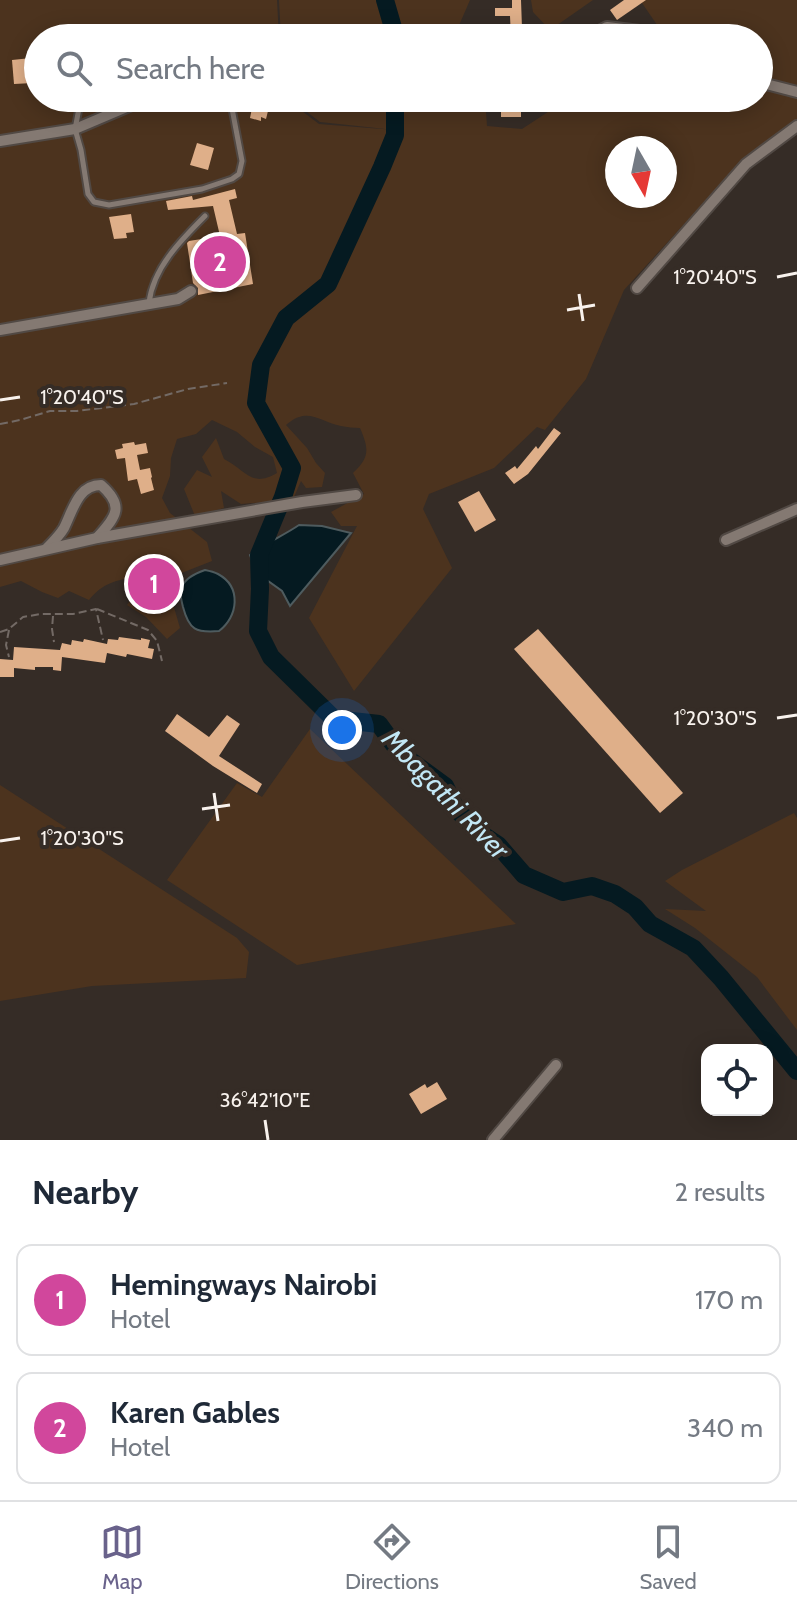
<!DOCTYPE html>
<html lang="en">
<head>
<meta charset="utf-8">
<style>
	:root { --surface:#fff; --page:#f2f2f3; --text:#1f2937; --muted:#747a83; --line:#e0e1e3; --accent:#69628b }
	body { margin:0; font-family:Cabin,sans-serif; background:var(--page); color:var(--text) }
	.controls { position:absolute; right:24px; bottom:24px; display:grid; overflow:hidden; border-radius:16px; box-shadow:0 4px 20px #0003 }
	.controls button { width:72px; height:72px; display:grid; place-items:center; padding:0; border:0; border-bottom:2px solid var(--line); background:var(--surface); color:var(--text); font:40px sans-serif }
	.compass { position:absolute; left:605px; top:136px; width:72px; height:72px; border-radius:50%; background:var(--surface); box-shadow:0 4px 20px #0003; rotate:171deg }
	.you { position:absolute; left:342px; top:730px; width:28px; height:28px; margin:-20px; border:6px solid #fff; border-radius:50%; background:#1a73e8; box-shadow:0 0 0 12px #1a73e833 }
	.badge { display:grid; place-items:center; width:52px; height:52px; border-radius:50%; background:var(--accent); color:#fff; font-size:26px; font-weight:700 }
	.pin { position:absolute; translate:-50% -50%; border:4px solid #fff; box-shadow:0 2px 8px #0006 }
	.list { margin:0; padding:0; list-style:none }
	h2 { display:flex; justify-content:space-between; align-items:center; height:104px; margin:0; padding:0 32px; font-size:34px }
	h2 small { font-size:26px; font-weight:400; color:var(--muted) }
	.list li { display:grid; grid-template-columns:52px 1fr auto; gap:24px; align-items:center; box-sizing:border-box; height:112px; margin:0 16px 16px; padding:0 16px; border:2px solid var(--line); border-radius:16px }
	.list b { display:block; font-size:30px; white-space:nowrap }
	.list p { margin:0; font-size:26px; white-space:nowrap; color:var(--muted) }
	.list em { font-size:26px; font-style:normal; color:var(--muted) }
	.icon { flex:none; width:44px; height:44px; fill:none; stroke:currentColor; stroke-width:2; stroke-linecap:round; stroke-linejoin:round }
	.map { position:relative; flex:none; width:797px; height:1140px; overflow:hidden }
	.search { position:absolute; background:var(--surface); box-shadow:0 4px 20px #0003; left:24px; right:24px; top:24px; height:88px; display:flex; align-items:center; gap:20px; box-sizing:border-box; padding:0 28px; border-radius:44px; color:var(--muted); font-size:30px }
	.sheet { height:360px; background:var(--surface) }
	nav { display:flex; justify-content:space-around; align-items:center; box-sizing:border-box; height:112px; border-top:2px solid var(--line); background:var(--surface); font-size:22px; color:var(--muted) }
	nav a { display:grid; justify-items:center; gap:4px }
	nav .on { color:var(--accent) }
	.map>svg:first-child { display:block }
	.green { fill:#4c331e; fill-rule:evenodd }
	.water { fill:#051a21; stroke:#4e5b5e; stroke-width:2 }
	.lines { fill:none; stroke-linecap:round; stroke-linejoin:round }
	.river { stroke:#051a21; stroke-width:18 }
	.building { fill:#dfaf89 }
	.lane-casing { stroke:#514944; stroke-width:9 }
	.street-casing { stroke:#514944; stroke-width:14 }
	.path { stroke:#736a65; stroke-width:2; stroke-dasharray:8 4; stroke-linecap:butt }
	.lane { stroke:#847972; stroke-width:5 }
	.street { stroke:#847972; stroke-width:10 }
	.ticks { fill:none; stroke:#f8f2ed; stroke-width:3 }
	.labels { text-anchor:middle; stroke-width:8; stroke-linejoin:round; paint-order:stroke }
	.water-label { font-size:28px; font-style:italic; fill:#c2e7f5; stroke:#352c26 }
	.ticks-label { font-size:20px; text-anchor:middle; fill:#f8f2ed; stroke:#352c26; stroke-width:8; stroke-linejoin:round; paint-order:stroke }
</style>
</head>
<body>
<div class="map">
<svg width="797" height="1140" viewBox="0 0 797 1140">
	<rect width="100%" height="100%" fill="#352c26"/>
	<g class="green">
		<path d="M0 0H277L279 38H38V98H285L319 124 395 130 320 122 289 98H485L487 126 522 129 551 110 550 98H641L643 100 647 98H759V38H666L640 0H797V119L738 165 624 290 586 379 545 430 537 427 494 468 429 494 423 509 452 568 354 691 309 618 357 526H341L331 512 364 494 353 473C370 457 369 449 360 428 354 428 347 427 341 426 319 421 307 406 286 425L307 448 316 463 325 473 322 487 306 488 301 481 294 497 267 502 241 504 221 491 224 508 195 516 184 489 197 470 212 477 202 457 216 438 224 459C247 471 251 488 277 473L273 457 255 447 237 432 212 420 196 434 177 439 171 458 170 476 162 498 170 513 207 542 212 561 174 576 171 597 180 628 167 639 146 617 127 605 139 588 138 576C115 581 104 582 89 600L69 591 58 598 42 592 21 581 0 587ZM617 148H665V196H617Z"/>
		<path d="M279 0H470L457 30 461 38H281Z"/>
		<path d="M531 0H593L550 30 533 12Z"/>
		<path d="M310 729 516 924 297 965 167 880 237 783 262 797Z"/>
		<path d="M0 785 237 938 249 952 246 978 92 986 0 1001Z"/>
		<path d="M794 813 797 818V1030L757 977 695 928 665 909 706 911 665 881 682 870Z"/>
	</g>
	<g class="water">
		<path d="M299 525 322 526 351 533 290 606 282 591 257 573 250 555C265 543 283 536 299 525Z"/>
		<path d="M205 570C210 571 214 572 218 574 242 587 238 617 219 631 196 633 189 630 183 607 182 602 179 594 181 588 185 578 196 573 205 570Z"/>
	</g>
	<g class="lines">
		<g class="river">
			<path d="M385 0 396 38"/>
			<path d="M395 98V135L382 167 328 284 286 318 261 365 256 403 292 468 283 497 259 555 260 589 258 631 271 657 334 719 379 724 400 753 445 786 456 809 480 833 498 845 524 875 563 892 592 886 615 894 635 907 650 924 693 948 721 978 797 1071"/>
		</g>
	</g>
	<g class="building">
		<path d="M512 0H521L522 28 536 27V38H511L510 16H495V8H512Z"/>
		<path d="M624 0H646L617 20 610 10Z"/>
		<path d="M31 58 33 83 14 84 12 60Z"/>
		<path d="M254 98H268L266 107H269L266 119 261 117V121L250 118Z"/>
		<path d="M501 98H511V104H521V117H501Z"/>
		<path d="M197 143 214 148 208 170 190 165Z"/>
		<path d="M235 189 237 198 229 200 237 234 245 233 253 284 198 295V288L193 283 187 243 189 241 220 236 213 206 168 210 166 201 192 196 193 200Z"/>
		<path d="M131 214 134 232 126 233 127 238 114 239 109 217Z"/>
		<path d="M554 428 561 433 528 474 514 484 505 473 515 466 517 469 536 446 538 449Z"/>
		<path d="M134 442 135 445 146 443 148 453 137 455 140 470 150 468 152 477 151 478 154 490 141 494 137 479 128 481 125 458 117 459 115 450 123 448 122 444Z"/>
		<path d="M479 491 496 520 475 532 458 502Z"/>
		<path d="M538 629 683 793 660 813 514 649Z"/>
		<path d="M119 637 141 640V638L150 640 148 648 154 649 152 659 127 654 126 657 107 653 105 663 62 657 61 671 53 670V667H35V670L14 668V677H0V659L13 660 14 647 60 650 62 643 71 645 72 640 83 642 84 639 107 644 108 639 118 640Z"/>
		<path d="M177 714 209 737 227 715 240 724 219 756 262 784 257 793 213 766 165 731Z"/>
		<path d="M437 1082 447 1099 421 1114 409 1094 425 1084 427 1088Z"/>
	</g>
	<g class="lines">
		<defs>
			<g id="lane">
				<path d="M81 98 75 129 81 150 88 194 94 202 109 205 202 189 232 179 239 174 242 161 230 98"/>
				<path d="M149 303C153 268 181 240 205 216"/>
			</g>
			<g id="street">
				<path d="M586 38 607 27 648 32 665 38"/>
				<path d="M759 84H766L797 92"/>
				<path d="M0 141 75 129 148 98"/>
				<path d="M637 288 746 164 797 126"/>
				<path d="M0 330 178 299 191 291"/>
				<path d="M726 540 797 509"/>
				<path d="M47 548C53 542 60 535 64 528 73 510 78 485 101 485 126 507 115 517 97 538"/>
				<path d="M0 560 97 538 302 502 356 495"/>
				<path d="M493 1140 556 1065"/>
			</g>
		</defs>
		<use href="#lane" class="lane-casing"/>
		<use href="#street" class="street-casing"/>
		<g class="path">
			<path d="M0 424 20 420 50 411H77L134 404 188 389 227 383"/>
			<path d="M97 609 148 630 157 641 162 661"/>
			<path d="M53 616 52 629 54 642"/>
			<path d="M9 630 6 645 9 657"/>
			<path d="M0 632 9 629 23 617 41 614H73L96 609 103 640"/>
		</g>
		<use href="#lane" class="lane"/>
		<use href="#street" class="street"/>
	</g>
	<path class="ticks" d="M777 277 797 273M579 294 583 321M567 310 595 305M0 400 20 397M777 718 797 715M214 793 218 821M202 809 230 805M0 841 20 838M265 1120 268 1140"/>
	<g class="labels">
		<g class="water-label">
			<text transform="translate(446 794) rotate(46)" y="10">Mbagathi River</text>
		</g>
	</g>
	<g class="ticks-label">
		<text x="715" y="284">1°20'40"S</text>
		<text x="82" y="404">1°20'40"S</text>
		<text x="715" y="725">1°20'30"S</text>
		<text x="82" y="845">1°20'30"S</text>
		<text x="265" y="1107">36°42'10"E</text>
	</g>
</svg>
<div class="controls">
<button><svg class="icon" aria-label="locate" viewBox="0 0 24 24"><circle cx="12" cy="12" r="6"/><path d="M12 2v4M12 18v4M2 12h4M18 12h4"/></svg></button>
</div>
<svg class="compass" viewBox="-18 -18 36 36"><path d="M0-13l5 13h-10z" fill="#e53935"/><path d="M0 13l5-13h-10z" fill="#747a83"/></svg>
<div class="you"></div>
<div class="pin badge" style="left:154px;top:584px;background:#d1479c">1</div>
<div class="pin badge" style="left:220px;top:262px;background:#d1479c">2</div>
<div class="search"><svg class="icon" aria-label="search" viewBox="0 0 24 24"><circle cx="10" cy="10" r="6"/><path d="M15 15l6 6"/></svg>Search here</div>
</div>
<section class="sheet">
<h2>Nearby<small>2 results</small></h2>
<ul class="list">
<li><span class="badge" style="background:#d1479c">1</span><div><b>Hemingways Nairobi</b><p>Hotel</p></div><em>170 m</em></li>
<li><span class="badge" style="background:#d1479c">2</span><div><b>Karen Gables</b><p>Hotel</p></div><em>340 m</em></li>
</ul>
</section>
<nav>
<a class="on"><svg class="icon" aria-label="map" viewBox="0 0 24 24"><path d="M3 6l6-2 6 2 6-2v14l-6 2-6-2-6 2zM9 4v14M15 6v14"/></svg>Map</a>
<a><svg class="icon" aria-label="directions" viewBox="0 0 24 24"><path d="M12 3l9 9-9 9-9-9zM9 14v-3h6M13 9l2 2-2 2"/></svg>Directions</a>
<a><svg class="icon" aria-label="saved" viewBox="0 0 24 24"><path d="M7 4h10v16l-5-4-5 4z"/></svg>Saved</a>
</nav>
</body>
</html>
